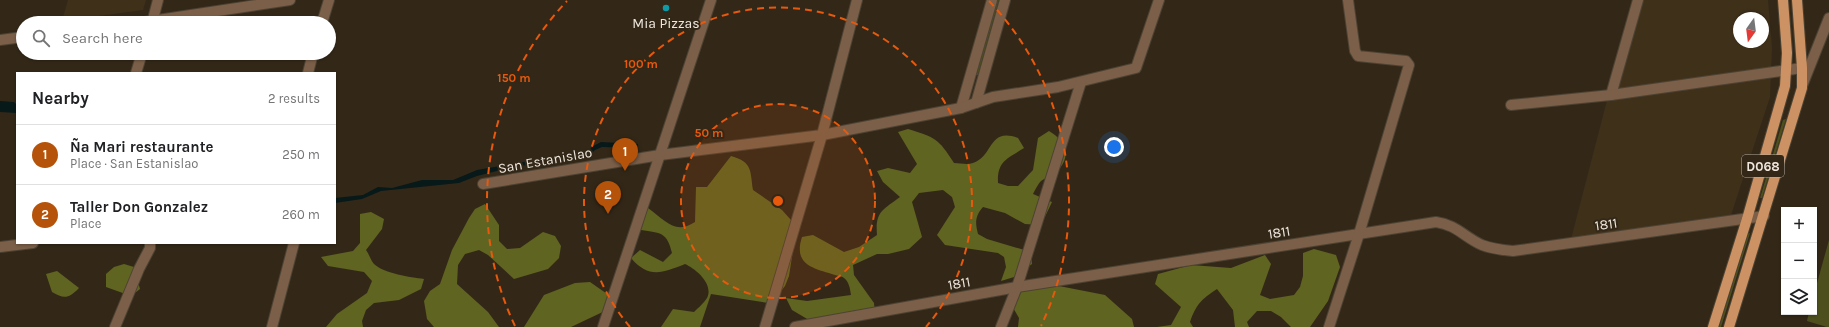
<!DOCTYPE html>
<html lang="en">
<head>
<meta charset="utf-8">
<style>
	:root { --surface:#fff; --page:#f6f6f6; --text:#202124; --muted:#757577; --line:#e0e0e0; --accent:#b45309 }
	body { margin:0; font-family:Karla,sans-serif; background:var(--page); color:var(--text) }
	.controls { position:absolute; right:12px; bottom:12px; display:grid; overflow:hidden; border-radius:0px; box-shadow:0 1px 3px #0004 }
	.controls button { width:36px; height:36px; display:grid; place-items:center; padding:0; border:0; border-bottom:1px solid var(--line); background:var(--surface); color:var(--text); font:20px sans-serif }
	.compass { position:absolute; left:1733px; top:12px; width:36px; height:36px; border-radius:50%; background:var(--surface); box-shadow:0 1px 3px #0004; rotate:194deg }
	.you { position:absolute; left:1114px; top:147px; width:14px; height:14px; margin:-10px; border:3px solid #fff; border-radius:50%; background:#1a73e8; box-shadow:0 0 0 6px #1a73e833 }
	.badge { display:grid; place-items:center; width:26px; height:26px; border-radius:50%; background:var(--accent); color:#fff; font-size:13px; font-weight:700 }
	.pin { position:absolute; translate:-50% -33px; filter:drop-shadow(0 1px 2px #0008) }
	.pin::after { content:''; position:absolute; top:21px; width:14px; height:12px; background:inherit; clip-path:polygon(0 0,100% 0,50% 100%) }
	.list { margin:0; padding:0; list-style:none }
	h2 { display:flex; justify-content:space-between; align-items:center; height:52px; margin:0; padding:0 16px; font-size:17px }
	h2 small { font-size:13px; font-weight:400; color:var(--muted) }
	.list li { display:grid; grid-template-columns:26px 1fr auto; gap:12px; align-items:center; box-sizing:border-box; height:60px; padding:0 16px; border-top:1px solid var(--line) }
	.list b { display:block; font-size:15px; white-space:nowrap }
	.list p { margin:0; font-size:13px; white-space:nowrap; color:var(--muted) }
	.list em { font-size:13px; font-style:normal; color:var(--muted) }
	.icon { flex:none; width:22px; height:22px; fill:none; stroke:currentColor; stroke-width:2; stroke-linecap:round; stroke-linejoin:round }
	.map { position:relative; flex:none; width:1829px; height:327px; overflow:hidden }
	.search { position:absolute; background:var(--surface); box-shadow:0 1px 3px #0004; left:16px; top:16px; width:320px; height:44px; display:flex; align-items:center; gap:10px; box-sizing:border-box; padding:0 14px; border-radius:22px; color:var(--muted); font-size:15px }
	.panel { position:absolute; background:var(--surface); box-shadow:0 1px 3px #0004; left:16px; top:72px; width:320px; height:172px; border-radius:0px }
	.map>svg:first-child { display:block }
	.built { fill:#3f301a; fill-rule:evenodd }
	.green { fill:#4d501d }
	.forest { fill:#606421 }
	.water { fill:#081919 }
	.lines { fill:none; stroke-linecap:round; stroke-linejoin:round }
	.minor-casing { stroke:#4d4334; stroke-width:12 }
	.major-casing { stroke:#4d4334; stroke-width:12 }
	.minor { stroke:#7b5f48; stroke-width:10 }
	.major { stroke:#cc9263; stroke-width:10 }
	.ring { fill:none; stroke:#e8590c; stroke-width:2; stroke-dasharray:7 5 }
	.culture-dot { fill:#0f9aa8; stroke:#332818; stroke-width:1.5 }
	.labels { text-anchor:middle; stroke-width:4; stroke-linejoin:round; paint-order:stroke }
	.shield { fill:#332818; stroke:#b7aea3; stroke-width:1 }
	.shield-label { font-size:13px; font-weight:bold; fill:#f0e8de }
	.poi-label { font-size:14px; fill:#f0e8de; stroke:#332818 }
	.street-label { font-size:14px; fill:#f0e8de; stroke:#332818 }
	.centre { fill:#e8590c; stroke:#332818; stroke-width:2 }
	.ring-label { font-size:12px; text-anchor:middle; font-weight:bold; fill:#e8590c; stroke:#332818; stroke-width:4; stroke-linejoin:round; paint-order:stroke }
</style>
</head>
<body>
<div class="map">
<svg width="1829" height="327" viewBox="0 0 1829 327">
	<rect width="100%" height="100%" fill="#332818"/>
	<g class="built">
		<path d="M68 0H146L143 10 62 21Z"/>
		<path d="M1633 0H1768L1772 47 1770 97 1731 215 1569 247ZM1739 18H1763V42H1739Z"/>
	</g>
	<g class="green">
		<path d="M996 0H999L978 75H975Z"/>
		<path d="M1786 119 1762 198H1760L1783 120Z"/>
		<path d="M1750 233 1721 327H1719L1748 234Z"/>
		<path d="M1829 240V327H1827L1807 321 1809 312H1814V294Z"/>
	</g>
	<g class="forest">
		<path d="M908 129C936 138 938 138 954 163 960 163 967 165 973 163 994 156 988 127 1018 138L1024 148C1007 159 997 161 998 183L1008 186H1018L1033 170 1038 138 1049 131C1063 139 1072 153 1060 168 1055 173 1047 177 1041 181 1038 184 1035 190 1033 194L1052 202 1041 225 1025 224 1005 213 983 207C975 216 975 223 978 234L987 239 1031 252 1032 264 1014 277 1001 281 1006 267 1004 257 998 253 945 245 937 235 955 207 952 197 943 190 919 193 912 202 922 237 909 249 888 254H877L853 265 854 275 874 303 875 314 814 323 792 310 786 298 807 301 851 295C850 288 849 282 844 278 842 276 837 276 835 275 813 268 793 265 802 237L813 235 844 252 859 247 877 235C875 211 883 210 900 197L883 182 877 171 888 168 910 173 917 164 898 132Z"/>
		<path d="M731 156C753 162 750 171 753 190L782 210 791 220 796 231 789 276 785 286 777 296 768 303 711 294 700 327H661L673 309 694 312C698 308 704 303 707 298 714 284 696 269 685 264 662 273 649 279 631 258L640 250 663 262 672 253C667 232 661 233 641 230L637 220 648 208C666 221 675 235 695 222L696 187H707Z"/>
		<path d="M485 204 499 225V241L507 249 520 248 543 232 555 236 561 246 559 258 548 269 514 279 488 255 479 250 465 254 458 265 457 284 488 312 499 327H434L427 319 424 301 430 291 440 284 452 250 469 218 475 209Z"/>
		<path d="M371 212 384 219 382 229 366 250C369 254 371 261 374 264 385 274 410 277 424 279L421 289 399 300 374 303 366 310 362 321 363 327H326L337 314 367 293 372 281 364 272 328 266 321 257 353 251 360 243V214Z"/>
		<path d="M1314 249 1336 255 1340 267 1328 301 1310 327H1291L1281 317 1271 311H1257L1247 322 1249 327H1235L1233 310 1217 289C1202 299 1196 304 1190 322L1193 327H1157L1171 325 1181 307 1155 284 1158 274 1191 265 1231 268 1265 255 1271 264 1260 295 1270 299 1294 295 1300 287 1303 276V253Z"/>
		<path d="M124 264 134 267 140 289 131 296 106 287V274L114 267Z"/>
		<path d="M57 271 79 288C68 299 64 299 52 292L46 274Z"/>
		<path d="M590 282 610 296 609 309 571 327H524L544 295 575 283Z"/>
		<path d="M1059 286 1105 295 1132 319 1134 327H1018L1019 318 1012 306 1014 295 1026 288Z"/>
	</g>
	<g class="water">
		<path d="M0 101 14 102 17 105V113L0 112Z"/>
		<path d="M601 142 638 144 637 148 602 147 595 150 587 158 570 159 513 167 477 176 459 183 381 191 362 199 335 203V198L363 195 378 187 392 188 422 180H453L477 170 529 161 586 154 593 146Z"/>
	</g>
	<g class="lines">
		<defs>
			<g id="minor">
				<path d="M138 23 290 0"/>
				<path d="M152 23 158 0"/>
				<path d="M322 23 329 0"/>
				<path d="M0 40 23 37"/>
				<path d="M136 73 142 53"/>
				<path d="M308 73 313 53"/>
				<path d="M1802 86 1829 18"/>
				<path d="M1611 95 1638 0"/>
				<path d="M976 103 1005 0"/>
				<path d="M1511 105 1611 95 1802 68"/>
				<path d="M961 108 992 0"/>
				<path d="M483 184 660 155 822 135 961 108 993 97 1058 87 1136 68 1159 0"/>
				<path d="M0 247 33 243"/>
				<path d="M115 327 139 269 150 248V243"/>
				<path d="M272 327 294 243"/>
				<path d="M603 327 711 0"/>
				<path d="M765 327 822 135 857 0"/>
				<path d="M795 327 1017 287 1436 222C1457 225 1464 237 1482 245 1492 249 1502 250 1513 251L1764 216"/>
				<path d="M1001 327 1017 287 1081 82"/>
				<path d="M1329 327 1359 234 1409 65 1406 61 1358 56 1355 51 1348 0"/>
			</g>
			<g id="major">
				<path d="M1713 327 1747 219 1785 86 1787 53 1783 0"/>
				<path d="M1729 327 1802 88V68L1797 0"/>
			</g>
		</defs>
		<use href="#minor" class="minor-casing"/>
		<use href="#major" class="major-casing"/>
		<use href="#minor" class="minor"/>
		<use href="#major" class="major"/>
	</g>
	<circle cx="778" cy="201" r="97" fill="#e8590c" fill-opacity=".12"/>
	<g class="ring">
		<circle cx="778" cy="201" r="97"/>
		<path d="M630 327A194 194 0 1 1 926 327"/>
		<path d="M515 326A291 291 0 0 1 567 1M989 1A291 291 0 0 1 1041 326"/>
	</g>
	<circle class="culture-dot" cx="666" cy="8" r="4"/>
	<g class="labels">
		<rect class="shield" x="1742" y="155" width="42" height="22" rx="3"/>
		<g class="shield-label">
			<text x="1763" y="171">D068</text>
		</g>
		<g class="poi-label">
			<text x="666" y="28">Mia Pizzas</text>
		</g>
		<g class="street-label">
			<text transform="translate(545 160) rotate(-10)" y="5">San Estanislao</text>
			<text transform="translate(1606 224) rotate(-8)" y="5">1811</text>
			<text transform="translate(1279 232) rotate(-9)" y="5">1811</text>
			<text transform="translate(959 283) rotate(-10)" y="5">1811</text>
		</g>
	</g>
	<circle cx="778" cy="201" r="6" class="centre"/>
	<g class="ring-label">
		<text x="641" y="68">100 m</text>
		<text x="514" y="82">150 m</text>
		<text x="709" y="137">50 m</text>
	</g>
</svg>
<div class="controls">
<button>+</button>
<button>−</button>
<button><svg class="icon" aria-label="layers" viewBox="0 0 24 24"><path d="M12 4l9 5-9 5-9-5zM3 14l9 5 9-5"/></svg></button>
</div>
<svg class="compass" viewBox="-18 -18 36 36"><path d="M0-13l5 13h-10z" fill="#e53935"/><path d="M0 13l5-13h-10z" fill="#757577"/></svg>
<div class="you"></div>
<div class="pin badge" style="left:625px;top:171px">1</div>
<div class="pin badge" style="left:608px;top:214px">2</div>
<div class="search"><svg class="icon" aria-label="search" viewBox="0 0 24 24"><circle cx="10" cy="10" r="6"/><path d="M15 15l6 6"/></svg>Search here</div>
<section class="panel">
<h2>Nearby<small>2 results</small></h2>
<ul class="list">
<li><span class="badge">1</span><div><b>Ña Mari restaurante</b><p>Place · San Estanislao</p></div><em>250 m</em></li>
<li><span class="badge">2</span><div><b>Taller Don Gonzalez</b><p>Place</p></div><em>260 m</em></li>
</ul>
</section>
</div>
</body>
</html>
